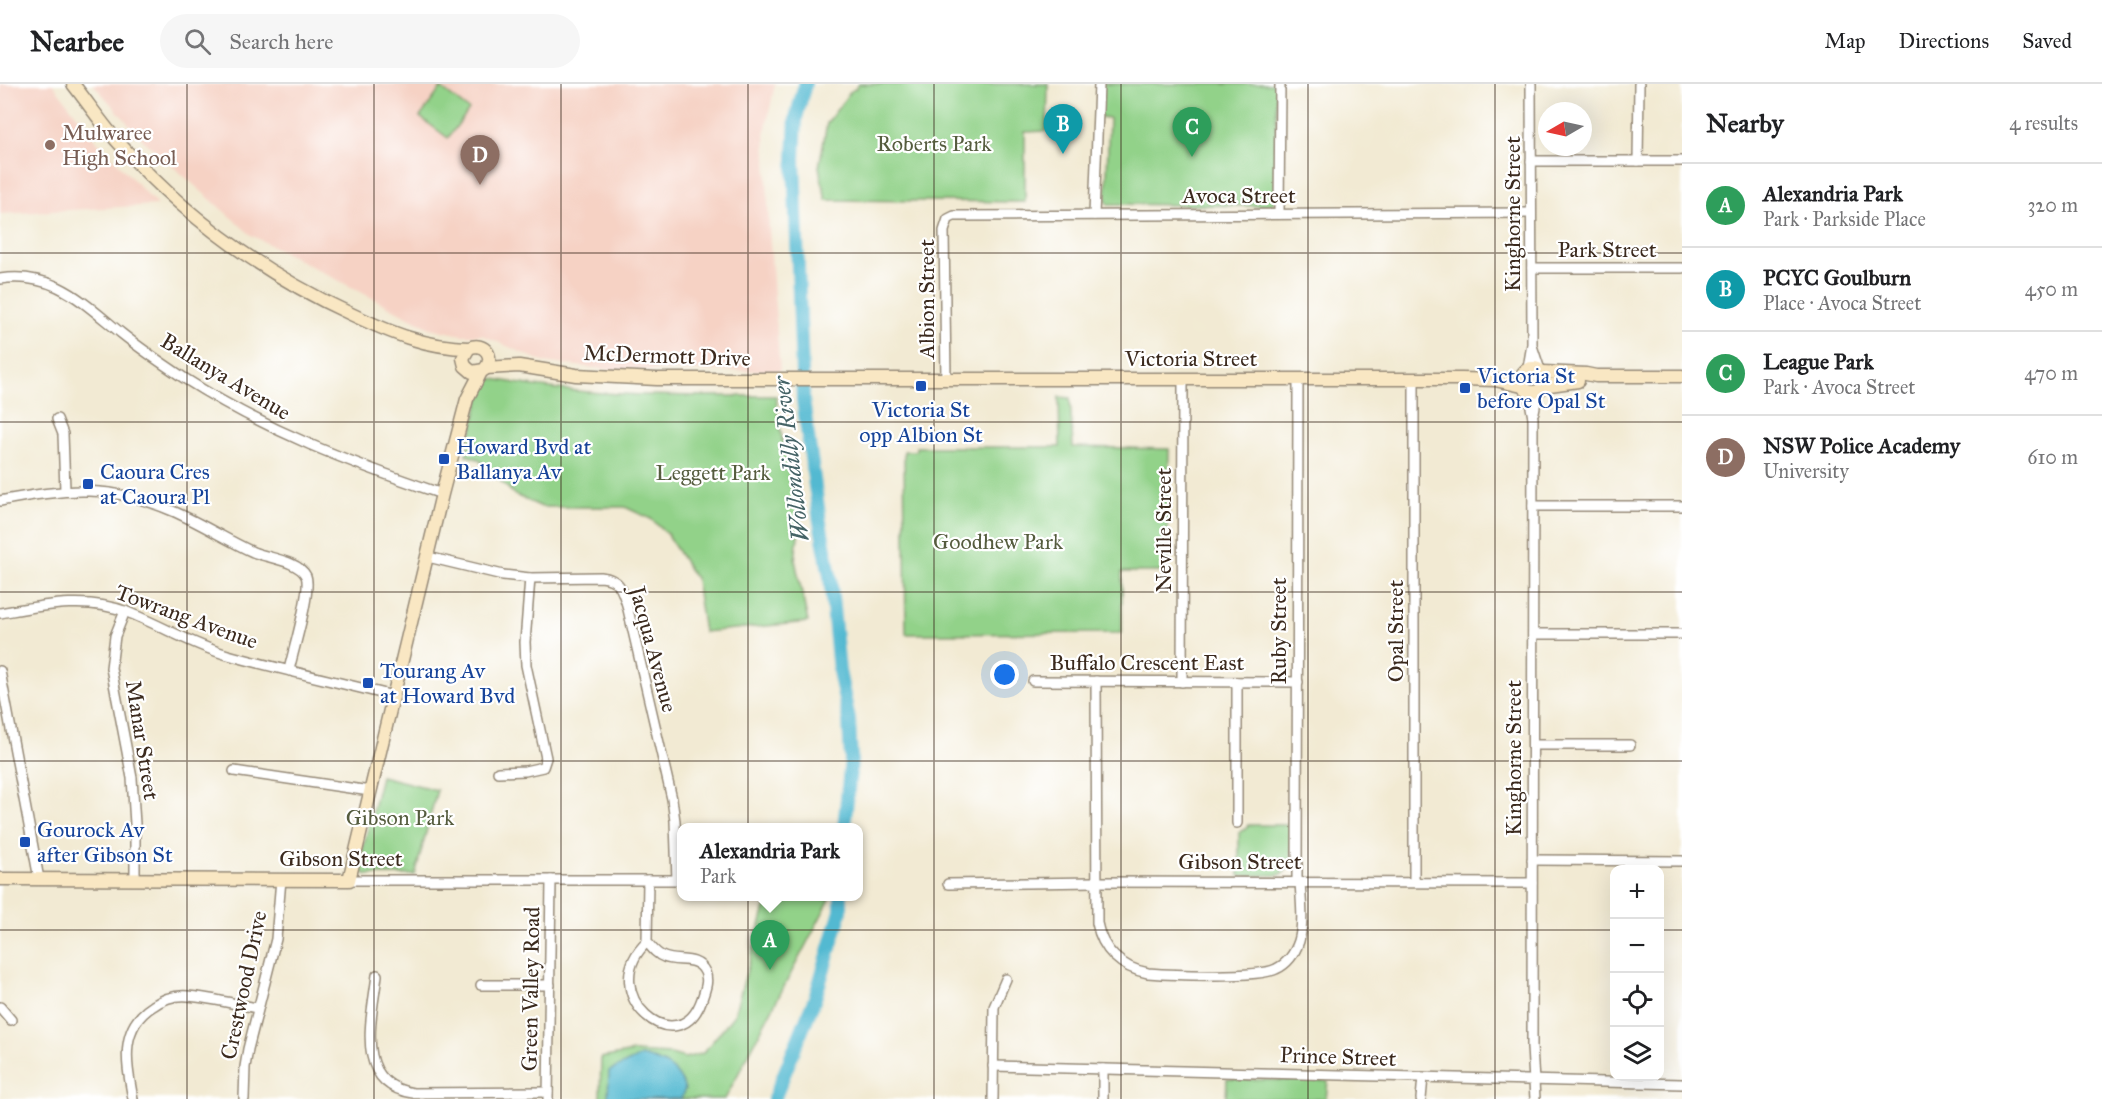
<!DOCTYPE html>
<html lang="en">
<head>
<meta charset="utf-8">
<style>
	:root { --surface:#fff; --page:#f6f6f6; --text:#202124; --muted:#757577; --line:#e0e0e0; --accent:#1a73e8 }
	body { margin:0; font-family:"IM FELL Great Primer",serif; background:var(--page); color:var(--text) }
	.controls { position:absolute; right:18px; bottom:18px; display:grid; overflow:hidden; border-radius:12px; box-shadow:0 6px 24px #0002 }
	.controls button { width:54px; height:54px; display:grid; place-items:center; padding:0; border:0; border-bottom:2px solid var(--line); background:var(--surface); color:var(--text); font:30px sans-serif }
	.compass { position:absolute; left:1538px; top:18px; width:54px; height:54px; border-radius:50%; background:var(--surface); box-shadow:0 6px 24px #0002; rotate:261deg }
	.you { position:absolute; left:1005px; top:591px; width:21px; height:21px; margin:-15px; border:4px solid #fff; border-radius:50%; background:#1a73e8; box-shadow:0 0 0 9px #1a73e833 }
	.badge { display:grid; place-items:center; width:39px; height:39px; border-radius:50%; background:var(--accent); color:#fff; font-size:20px; font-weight:700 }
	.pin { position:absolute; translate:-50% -50px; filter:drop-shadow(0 2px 3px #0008) }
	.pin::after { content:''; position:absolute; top:32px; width:21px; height:18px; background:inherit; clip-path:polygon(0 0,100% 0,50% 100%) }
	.popup { position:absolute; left:677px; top:739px; width:186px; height:78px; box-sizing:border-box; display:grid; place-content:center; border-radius:12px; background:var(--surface); filter:drop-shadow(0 2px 4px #0005); font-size:20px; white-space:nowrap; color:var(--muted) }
	.popup b { font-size:22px; color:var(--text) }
	.popup::after { content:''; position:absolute; left:50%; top:100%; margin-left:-12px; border:12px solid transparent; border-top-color:var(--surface) }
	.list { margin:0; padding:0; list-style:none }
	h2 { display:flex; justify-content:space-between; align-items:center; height:78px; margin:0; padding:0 24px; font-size:26px }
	h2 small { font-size:20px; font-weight:400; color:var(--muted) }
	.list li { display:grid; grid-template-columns:39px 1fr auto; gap:18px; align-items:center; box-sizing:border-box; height:84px; padding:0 24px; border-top:2px solid var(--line) }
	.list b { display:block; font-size:22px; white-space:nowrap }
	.list p { margin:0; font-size:20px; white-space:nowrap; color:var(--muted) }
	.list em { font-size:20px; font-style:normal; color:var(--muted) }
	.icon { flex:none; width:33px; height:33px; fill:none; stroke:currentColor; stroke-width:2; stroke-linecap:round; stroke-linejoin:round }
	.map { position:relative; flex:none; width:1682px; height:1015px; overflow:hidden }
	header { display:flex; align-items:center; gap:36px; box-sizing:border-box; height:84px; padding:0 30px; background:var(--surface); border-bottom:2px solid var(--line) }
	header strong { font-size:28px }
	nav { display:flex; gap:33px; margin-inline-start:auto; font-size:21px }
	.search { width:420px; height:54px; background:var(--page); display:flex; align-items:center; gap:15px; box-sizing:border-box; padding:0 21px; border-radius:33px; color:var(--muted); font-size:22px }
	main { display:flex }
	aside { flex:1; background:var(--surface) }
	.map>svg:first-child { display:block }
	.built { fill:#f6d2c4 }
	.green { fill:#92d289; stroke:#667e54; stroke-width:1.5 }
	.water { fill:#53b9d1; stroke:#477278; stroke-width:1.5 }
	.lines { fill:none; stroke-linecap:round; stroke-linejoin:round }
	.river { stroke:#53b9d1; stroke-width:14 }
	.street-casing { stroke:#968a78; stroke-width:12 }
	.secondary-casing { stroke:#968a78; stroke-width:15 }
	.street { stroke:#fff; stroke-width:9 }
	.secondary { stroke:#f9e7c3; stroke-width:12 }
	.grid { fill:none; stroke:#3b2a1e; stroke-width:1.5; stroke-opacity:0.55 }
	.education-dot { fill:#8d6e63; stroke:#fff; stroke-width:2 }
	.transit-dot { fill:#1a4fb4; stroke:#fff; stroke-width:2 }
	.labels { text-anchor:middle; stroke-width:4.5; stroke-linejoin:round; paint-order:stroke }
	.education-label { font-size:22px; fill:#785e54; stroke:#fff; text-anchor:start }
	.park-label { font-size:22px; fill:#555c3e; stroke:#fff }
	.street-label { font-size:22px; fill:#3b2a1e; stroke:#fff }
	.transit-label { font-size:22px; fill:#164399; stroke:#fff; text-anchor:start }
	.water-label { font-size:24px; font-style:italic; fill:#456366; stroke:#fff }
</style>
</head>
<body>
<header>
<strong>Nearbee</strong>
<div class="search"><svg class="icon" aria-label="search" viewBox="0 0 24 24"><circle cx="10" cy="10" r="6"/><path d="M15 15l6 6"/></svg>Search here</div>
<nav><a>Map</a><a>Directions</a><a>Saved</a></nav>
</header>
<main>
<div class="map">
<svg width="1682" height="1015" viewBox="0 0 1682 1015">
	<rect width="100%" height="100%" fill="#fff"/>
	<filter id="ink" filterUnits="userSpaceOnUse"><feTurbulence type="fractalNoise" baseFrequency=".0167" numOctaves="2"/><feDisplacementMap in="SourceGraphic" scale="12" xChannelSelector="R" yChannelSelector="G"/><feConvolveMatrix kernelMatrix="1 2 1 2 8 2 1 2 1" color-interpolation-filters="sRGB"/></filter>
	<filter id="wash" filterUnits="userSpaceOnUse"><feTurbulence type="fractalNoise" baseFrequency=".008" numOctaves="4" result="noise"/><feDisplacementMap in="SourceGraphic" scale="24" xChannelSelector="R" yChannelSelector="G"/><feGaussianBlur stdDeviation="1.35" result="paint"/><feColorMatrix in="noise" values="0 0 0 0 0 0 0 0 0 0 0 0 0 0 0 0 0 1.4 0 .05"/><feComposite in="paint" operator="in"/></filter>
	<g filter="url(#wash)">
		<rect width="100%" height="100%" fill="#f2ead3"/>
		<g class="built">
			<path d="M0 0H53L93 53 157 121 0 130Z"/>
			<path d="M93 0H775L765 48 769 145 780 287 615 286 568 281 543 278 482 251H462L430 244 251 151 144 57Z"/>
		</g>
		<g class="green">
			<path d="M859 0H1048L1047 47 1025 48V118L826 116 819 83 827 39 850 8 856 4Z"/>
			<path d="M1102 0H1276V113L1273 120 1266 122 1108 120 1106 117 1109 34 1100 33Z"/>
			<path d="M441 4 469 26 448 54 420 33Z"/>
			<path d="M489 294C586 314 678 312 776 312L780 345 800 436 795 476 808 538 704 548 696 496 667 450 651 435 625 423H542L515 411 478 375 466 371 483 300Z"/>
			<path d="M1059 313 1070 314 1073 363 1169 365 1167 488H1122V549L906 550 904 367H916V363H1060Z"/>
			<path d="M381 692 437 706 415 791H367L359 786V780Z"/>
			<path d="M1248 741H1290C1290 756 1297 786 1279 791L1239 792V749L1246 745Z"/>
			<path d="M768 814 830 815 725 1015H600L601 974 633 968 671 970 685 974 703 969 734 931Z"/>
			<path d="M1227 995 1328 997 1326 1015H1226Z"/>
		</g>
		<path class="water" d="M641 972C662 977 678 983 685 1005L681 1015H608L609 987Z"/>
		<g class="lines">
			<g class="river">
				<path d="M805 0 796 34 794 75 803 316 820 438 830 492 839 587 849 636 851 676 844 744"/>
				<path d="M774 1015 815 914 841 827V812"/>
			</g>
		</g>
	</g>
	<g filter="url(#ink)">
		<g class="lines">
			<defs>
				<g id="street">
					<path d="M1531 77H1682"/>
					<path d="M1638 77 1639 0"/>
					<path d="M1279 130 1280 0"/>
					<path d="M1094 131 1099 0"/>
					<path d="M1532 184H1682"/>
					<path d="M0 195C20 192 40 195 58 203 81 214 101 233 121 249 141 265 163 280 184 294 268 348 349 378 442 410"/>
					<path d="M1532 262 1540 286"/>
					<path d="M1528 284 1532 260 1531 0"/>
					<path d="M946 295 944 147 948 135 954 132 1531 129"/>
					<path d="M1528 307 1533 334 1532 963 1535 1015"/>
					<path d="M1534 328 1538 307"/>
					<path d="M57 335 63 350 65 406"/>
					<path d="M0 417C66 404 112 400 175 428 202 440 227 456 253 468 268 474 299 477 306 492 312 506 293 567 289 586"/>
					<path d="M1533 422H1682"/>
					<path d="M428 473 503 491 530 494 601 493C619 495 622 504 627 521L672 715 675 737 677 796"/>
					<path d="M125 527 115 552 111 584 132 694 135 740V795"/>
					<path d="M0 529C41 522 86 512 127 528 161 541 192 561 228 571 283 586 338 598 393 612"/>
					<path d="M1533 550H1682"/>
					<path d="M0 587 39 795"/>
					<path d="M1033 597 1298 598"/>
					<path d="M1096 597 1097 839C1102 866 1121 884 1148 889 1172 891 1258 894 1276 885 1287 880 1295 869 1299 857 1304 840 1301 816 1300 798"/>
					<path d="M1182 598 1183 295"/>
					<path d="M1533 661H1630"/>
					<path d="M234 687 370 707"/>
					<path d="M498 688 525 687 543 683 546 674 526 581 525 558 530 494"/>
					<path d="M1237 739V598"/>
					<path d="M1532 776 1682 777"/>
					<path d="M349 796H682"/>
					<path d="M1297 798 1298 296"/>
					<path d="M1414 798V296"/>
					<path d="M948 800 1096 798 1532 799"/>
					<path d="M647 858C652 864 656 870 664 873 678 879 697 871 705 888 709 897 705 906 702 915 679 982 593 909 647 858L648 796"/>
					<path d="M377 891C372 934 353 1000 413 1009L548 1008"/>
					<path d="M481 901H550"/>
					<path d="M0 923 11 936"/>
					<path d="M993 982 1682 1000"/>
					<path d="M133 1015C127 981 118 944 153 922 163 915 176 911 188 912 211 914 235 920 257 924"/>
					<path d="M244 1015 245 983 248 965 276 855 281 795"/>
					<path d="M548 1015 551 796"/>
					<path d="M993 1015 994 923 1006 895"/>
					<path d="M1103 1015V985"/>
					<path d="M1421 1015 1423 993"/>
				</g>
				<g id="secondary">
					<path d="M73 0C88 19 102 40 118 58 184 132 262 189 351 230 389 248 427 264 469 264 485 257 496 274 484 286L472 288 465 282 463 274 469 264"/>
					<circle cx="1533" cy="296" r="12"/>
					<path d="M486 284 519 282 576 291 657 295H1462L1495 296 1522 302"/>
					<path d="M1543 288 1586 290 1596 292H1682"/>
					<path d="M1543 302 1578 297"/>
					<path d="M0 795 349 796 442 410 467 315 481 288"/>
				</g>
			</defs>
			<use href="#street" class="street-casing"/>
			<use href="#secondary" class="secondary-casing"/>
			<use href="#street" class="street"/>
			<use href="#secondary" class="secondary"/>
		</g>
	</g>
	<path class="grid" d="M187 0V1015M374 0V1015M561 0V1015M748 0V1015M934 0V1015M1121 0V1015M1308 0V1015M1495 0V1015M0 169H1682M0 338H1682M0 508H1682M0 677H1682M0 846H1614M1660 846H1682"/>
	<circle class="education-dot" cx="50" cy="61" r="6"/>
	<g class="transit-dot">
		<rect x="915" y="296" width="12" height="12" rx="3"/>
		<rect x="1459" y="298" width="12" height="12" rx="3"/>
		<rect x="438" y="369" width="12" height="12" rx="3"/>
		<rect x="82" y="394" width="12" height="12" rx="3"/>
		<rect x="362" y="593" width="12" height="12" rx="3"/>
		<rect x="19" y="752" width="12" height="12" rx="3"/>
	</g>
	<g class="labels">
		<g class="education-label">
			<text x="62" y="56">Mulwaree<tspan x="62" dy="25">High School</tspan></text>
		</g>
		<g class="park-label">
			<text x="934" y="67">Roberts Park</text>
			<text x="713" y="396">Leggett Park</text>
			<text x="998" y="465">Goodhew Park</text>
			<text x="400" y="741">Gibson Park</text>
		</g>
		<g class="street-label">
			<text x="1239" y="119">Avoca Street</text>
			<text transform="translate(1512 130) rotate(-90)" y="8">Kinghorne Street</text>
			<text x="1607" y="173">Park Street</text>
			<text transform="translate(926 215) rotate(-90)" y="8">Albion Street</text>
			<text transform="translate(667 271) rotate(2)" y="8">McDermott Drive</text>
			<text x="1191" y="282">Victoria Street</text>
			<text transform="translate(226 292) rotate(31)" y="8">Ballanya Avenue</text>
			<text transform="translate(1163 446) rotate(-90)" y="8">Neville Street</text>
			<text transform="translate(187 532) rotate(20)" y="8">Towrang Avenue</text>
			<text transform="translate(1278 547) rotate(-90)" y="8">Ruby Street</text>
			<text transform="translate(1395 547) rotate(-90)" y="8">Opal Street</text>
			<text transform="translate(654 565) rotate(75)" y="8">Jacqua Avenue</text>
			<text x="1147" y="586">Buffalo Crescent East</text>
			<text transform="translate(143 656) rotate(81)" y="8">Manar Street</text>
			<text transform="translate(1513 674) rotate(-90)" y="8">Kinghorne Street</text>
			<text x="341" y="782">Gibson Street</text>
			<text x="1240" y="785">Gibson Street</text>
			<text transform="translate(243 901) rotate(-78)" y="8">Crestwood Drive</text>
			<text transform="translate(530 905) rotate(-89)" y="8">Green Valley Road</text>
			<text transform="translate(1338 972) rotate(2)" y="8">Prince Street</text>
		</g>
		<g class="transit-label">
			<text x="1477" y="299">Victoria St<tspan x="1477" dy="25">before Opal St</tspan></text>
			<text x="921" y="333" text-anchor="middle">Victoria St<tspan x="921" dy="25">opp Albion St</tspan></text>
			<text x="456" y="370">Howard Bvd at<tspan x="456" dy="25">Ballanya Av</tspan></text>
			<text x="100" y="395">Caoura Cres<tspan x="100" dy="25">at Caoura Pl</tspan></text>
			<text x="380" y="594">Tourang Av<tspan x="380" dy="25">at Howard Bvd</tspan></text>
			<text x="37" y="753">Gourock Av<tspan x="37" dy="25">after Gibson St</tspan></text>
		</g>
		<g class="water-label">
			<text transform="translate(791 375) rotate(-97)" y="8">Wollondilly River</text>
		</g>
	</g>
</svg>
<div class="controls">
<button>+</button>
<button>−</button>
<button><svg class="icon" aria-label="locate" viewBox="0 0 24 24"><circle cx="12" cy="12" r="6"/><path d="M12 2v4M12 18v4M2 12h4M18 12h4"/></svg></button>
<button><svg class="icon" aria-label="layers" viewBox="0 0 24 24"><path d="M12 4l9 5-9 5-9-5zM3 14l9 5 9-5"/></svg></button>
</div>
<svg class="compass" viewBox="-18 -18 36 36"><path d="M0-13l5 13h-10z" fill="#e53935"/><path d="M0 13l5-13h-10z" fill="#757577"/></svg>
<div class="you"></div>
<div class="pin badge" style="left:770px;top:886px;background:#2e9e5b">A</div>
<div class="popup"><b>Alexandria Park</b>Park</div>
<div class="pin badge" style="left:1063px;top:70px;background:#0f9aa8">B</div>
<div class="pin badge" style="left:1192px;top:73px;background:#2e9e5b">C</div>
<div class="pin badge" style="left:480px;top:101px;background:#8d6e63">D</div>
</div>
<aside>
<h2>Nearby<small>4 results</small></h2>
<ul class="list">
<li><span class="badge" style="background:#2e9e5b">A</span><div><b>Alexandria Park</b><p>Park · Parkside Place</p></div><em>320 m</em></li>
<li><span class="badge" style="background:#0f9aa8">B</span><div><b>PCYC Goulburn</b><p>Place · Avoca Street</p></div><em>450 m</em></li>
<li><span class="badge" style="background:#2e9e5b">C</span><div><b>League Park</b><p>Park · Avoca Street</p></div><em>470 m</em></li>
<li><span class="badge" style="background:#8d6e63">D</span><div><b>NSW Police Academy</b><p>University</p></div><em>610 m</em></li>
</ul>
</aside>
</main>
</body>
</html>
